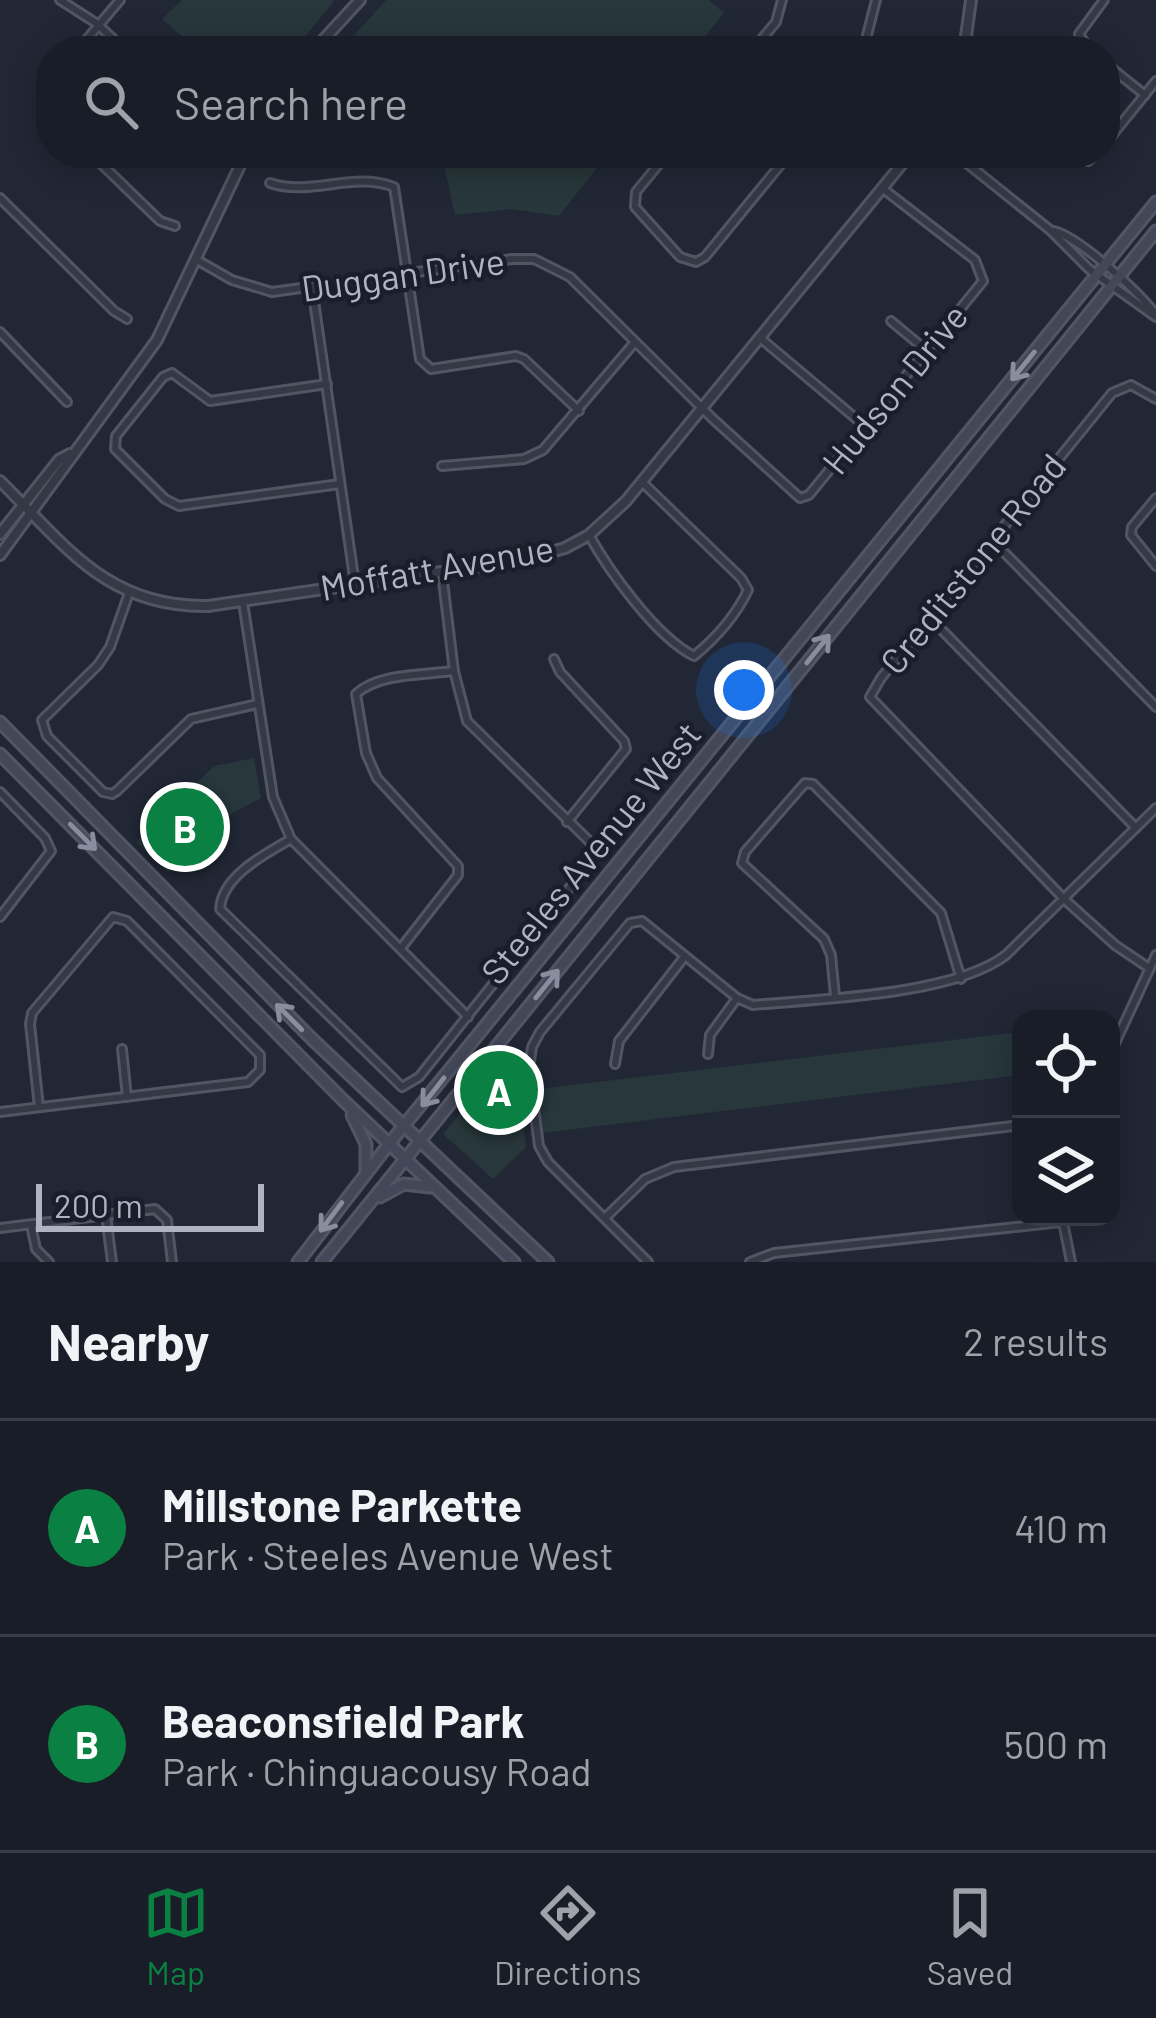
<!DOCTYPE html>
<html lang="en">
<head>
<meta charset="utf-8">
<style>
	:root { --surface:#191d28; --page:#262a34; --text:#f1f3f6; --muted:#9fa2a8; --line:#373b45; --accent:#0b8043 }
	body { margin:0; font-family:Barlow,sans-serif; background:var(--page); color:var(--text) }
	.controls { position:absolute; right:36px; bottom:36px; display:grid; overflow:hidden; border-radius:24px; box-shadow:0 6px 30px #0003 }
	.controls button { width:108px; height:108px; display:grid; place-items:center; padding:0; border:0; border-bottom:3px solid var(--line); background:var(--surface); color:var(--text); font:60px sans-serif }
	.scale { position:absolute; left:36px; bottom:30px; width:228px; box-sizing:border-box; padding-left:12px; border:6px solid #afb3c3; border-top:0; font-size:33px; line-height:42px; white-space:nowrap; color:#afb3c3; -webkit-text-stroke:9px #1a1e2b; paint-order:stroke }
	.you { position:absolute; left:744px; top:690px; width:42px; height:42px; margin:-30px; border:9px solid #fff; border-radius:50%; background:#1a73e8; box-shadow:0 0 0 18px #1a73e833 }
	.badge { display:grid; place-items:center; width:78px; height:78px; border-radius:50%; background:var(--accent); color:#fff; font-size:39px; font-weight:700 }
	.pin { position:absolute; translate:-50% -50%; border:6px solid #fff; box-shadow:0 3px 12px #0006 }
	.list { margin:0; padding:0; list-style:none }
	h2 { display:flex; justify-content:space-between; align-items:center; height:156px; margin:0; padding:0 48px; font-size:51px }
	h2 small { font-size:39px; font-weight:400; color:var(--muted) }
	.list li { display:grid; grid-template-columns:78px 1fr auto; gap:36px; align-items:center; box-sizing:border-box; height:216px; padding:0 48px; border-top:3px solid var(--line) }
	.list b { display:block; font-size:45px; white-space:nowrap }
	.list p { margin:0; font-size:39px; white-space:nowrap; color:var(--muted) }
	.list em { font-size:39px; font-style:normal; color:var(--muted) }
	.icon { flex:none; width:66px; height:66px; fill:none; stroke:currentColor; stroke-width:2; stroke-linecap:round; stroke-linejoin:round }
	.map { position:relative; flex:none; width:1156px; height:1262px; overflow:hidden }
	.search { position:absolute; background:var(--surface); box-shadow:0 6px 30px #0003; left:36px; right:36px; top:36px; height:132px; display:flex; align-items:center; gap:30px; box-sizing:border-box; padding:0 42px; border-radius:48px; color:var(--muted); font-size:45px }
	.sheet { height:588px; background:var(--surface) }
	nav { display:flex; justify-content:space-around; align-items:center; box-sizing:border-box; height:168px; border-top:3px solid var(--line); background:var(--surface); font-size:33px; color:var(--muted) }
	nav a { display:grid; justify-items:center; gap:6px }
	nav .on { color:var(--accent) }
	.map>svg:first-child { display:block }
	.green { fill:#27373b }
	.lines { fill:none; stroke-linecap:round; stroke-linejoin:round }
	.minor-casing { stroke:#525664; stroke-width:12 }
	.tertiary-casing { stroke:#525664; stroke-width:14 }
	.secondary-casing { stroke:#525664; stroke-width:15 }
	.minor { stroke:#343946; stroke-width:6 }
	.tertiary { stroke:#343946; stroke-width:8 }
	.secondary { stroke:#434859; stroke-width:9 }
	.oneway { stroke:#898e9e }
	.labels { text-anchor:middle; stroke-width:9; stroke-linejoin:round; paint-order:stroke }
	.street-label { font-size:36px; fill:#afb3c3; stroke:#1a1e2b }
</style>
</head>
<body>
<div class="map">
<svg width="1156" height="1262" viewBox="0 0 1156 1262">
	<rect width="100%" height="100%" fill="#212735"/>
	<g class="green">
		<path d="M182 0H335L293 51H199L162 19Z"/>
		<path d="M386 0H709L724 13 693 51H340Z"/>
		<path d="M401 153H609L559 216 512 209 455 215 443 160 402 164Z"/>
		<path d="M254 758 261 798 234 812 168 873 136 842 214 766Z"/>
		<path d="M1021 1032V1075L542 1133 538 1089Z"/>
		<path d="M514 1047 526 1147 493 1179 443 1134Z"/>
	</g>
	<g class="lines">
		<defs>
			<g id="minor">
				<path d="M60 0 96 23 126 51"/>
				<path d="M77 51 120 0"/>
				<path d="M752 51 776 22 782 0"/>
				<path d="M863 51 876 0"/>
				<path d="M1090 51 1079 34 1104 0"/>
				<path d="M1105 63 1145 95"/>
				<path d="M51 81 44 98 51 115"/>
				<path d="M1105 144 1156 81"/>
				<path d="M90 153 160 221 175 226"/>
				<path d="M668 153 636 192 635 207 680 257 696 262 705 257 790 153"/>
				<path d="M954 153 1050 230 1089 269 1156 317"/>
				<path d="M1070 153 1088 161 1097 153"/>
				<path d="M270 183C310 197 353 171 394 187L420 359 431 369 516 356 524 359 579 411"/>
				<path d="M0 198 114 311 127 319"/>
				<path d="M1054 231C1080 238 1139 292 1156 315"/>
				<path d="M197 260 232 280 272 292 512 259H534L570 277 713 419 800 498 809 495 983 281 975 260 882 188"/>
				<path d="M312 287 355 584"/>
				<path d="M891 321 927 351"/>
				<path d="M0 332 67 402"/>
				<path d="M759 337 866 427"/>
				<path d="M327 384 210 401 172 373 163 377 116 436 115 449 165 499 179 506 340 484"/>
				<path d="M442 466 524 459 543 450 635 342"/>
				<path d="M1156 498 1132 527 1131 535 1156 566"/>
				<path d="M589 535C609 571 656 637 694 656 716 638 736 615 748 590L741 578 642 482"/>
				<path d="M993 541 1156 707"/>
				<path d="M129 593 110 647 98 665 42 720 47 736 103 792 112 794 117 791 191 719 257 704"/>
				<path d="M243 602 273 797 291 839 468 1017"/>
				<path d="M931 619 1136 828"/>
				<path d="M554 659 560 672 624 741 626 749 567 822"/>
				<path d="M0 792 45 838 51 851 0 917"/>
				<path d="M291 839C265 854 222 876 220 909L402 1087 419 1077 595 856 592 844 467 721 454 671 442 573"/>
				<path d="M401 948 458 875V866L377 778 366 753 356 694C378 673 424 675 453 671"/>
				<path d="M1149 968 1115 945 1064 899 870 697 881 678 1112 393 1131 385 1156 399"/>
				<path d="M835 996 831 955 824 939 742 863 745 852 805 783 813 784 941 913 961 979"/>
				<path d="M122 1049 127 1097"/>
				<path d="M1111 1052 1156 955"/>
				<path d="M708 1054 710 1035 737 998"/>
				<path d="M615 1064 619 1041 685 956"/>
				<path d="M0 1112 248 1082 260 1070V1055L127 921 113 917 32 1013 30 1024 39 1107"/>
				<path d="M106 1215 112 1262"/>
				<path d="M1062 1217 1071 1262"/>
				<path d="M605 1218 645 1179 674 1167 1021 1125"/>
				<path d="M31 1225 36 1249 49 1262"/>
				<path d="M0 1228 155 1209 167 1220 172 1262"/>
				<path d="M648 1262 548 1162 539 1146 529 1068 532 1047 540 1032 630 923 642 921 737 998 753 1005C821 999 954 995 1006 955L1156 808"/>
				<path d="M750 1262 774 1253 1062 1222"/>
			</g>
			<g id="tertiary">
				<path d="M313 51 360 0"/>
				<path d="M964 51 971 0"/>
				<path d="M0 481C65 545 107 608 208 606L523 560 565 548 589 535 626 501 911 153"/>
				<path d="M0 534 59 460 70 454"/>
				<path d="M0 555 157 340 246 153"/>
			</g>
			<g id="secondary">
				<path d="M0 722 312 1039 548 1262"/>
				<path d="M0 754 343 1100 514 1262"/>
				<path d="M352 1115 366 1144V1173"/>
				<path d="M380 1197 404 1184 430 1187"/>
				<path d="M298 1262 389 1144 1156 202"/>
				<path d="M322 1262 1156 231"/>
			</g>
		</defs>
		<use href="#minor" class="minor-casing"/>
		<use href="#tertiary" class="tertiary-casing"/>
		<use href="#secondary" class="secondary-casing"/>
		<use href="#minor" class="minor"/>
		<use href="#tertiary" class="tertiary"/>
		<use href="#secondary" class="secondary"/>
	</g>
	<defs><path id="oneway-shaft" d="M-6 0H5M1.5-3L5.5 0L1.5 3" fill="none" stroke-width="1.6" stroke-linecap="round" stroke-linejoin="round" transform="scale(3)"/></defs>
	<g class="oneway">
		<use href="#oneway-shaft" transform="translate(1023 366) rotate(129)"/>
		<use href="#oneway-shaft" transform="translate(818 649) rotate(-51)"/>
		<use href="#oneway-shaft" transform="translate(83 837) rotate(45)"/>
		<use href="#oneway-shaft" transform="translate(547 984) rotate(-51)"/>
		<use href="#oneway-shaft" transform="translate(289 1017) rotate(-135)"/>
		<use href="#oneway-shaft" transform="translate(433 1092) rotate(128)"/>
		<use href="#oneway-shaft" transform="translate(331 1217) rotate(127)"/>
	</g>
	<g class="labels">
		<g class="street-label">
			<text transform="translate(403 275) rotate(-8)" y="13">Duggan Drive</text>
			<text transform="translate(895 389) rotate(-51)" y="13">Hudson Drive</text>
			<text transform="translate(973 564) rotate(-51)" y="13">Creditstone Road</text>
			<text transform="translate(437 568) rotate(-10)" y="13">Moffatt Avenue</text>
			<text transform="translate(591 853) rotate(-51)" y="13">Steeles Avenue West</text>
		</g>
	</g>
</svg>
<div class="controls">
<button><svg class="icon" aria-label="locate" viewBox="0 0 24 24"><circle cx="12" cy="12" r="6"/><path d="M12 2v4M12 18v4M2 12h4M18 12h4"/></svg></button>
<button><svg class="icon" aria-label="layers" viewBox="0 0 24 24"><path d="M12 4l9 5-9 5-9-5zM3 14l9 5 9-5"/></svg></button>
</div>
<div class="scale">200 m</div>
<div class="you"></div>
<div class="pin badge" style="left:499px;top:1090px">A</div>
<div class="pin badge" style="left:185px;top:827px">B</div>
<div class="search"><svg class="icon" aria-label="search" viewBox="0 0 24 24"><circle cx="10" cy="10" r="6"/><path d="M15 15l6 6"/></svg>Search here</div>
</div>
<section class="sheet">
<h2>Nearby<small>2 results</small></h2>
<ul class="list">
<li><span class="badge">A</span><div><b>Millstone Parkette</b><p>Park · Steeles Avenue West</p></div><em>410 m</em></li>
<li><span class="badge">B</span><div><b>Beaconsfield Park</b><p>Park · Chinguacousy Road</p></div><em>500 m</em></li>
</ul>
</section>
<nav>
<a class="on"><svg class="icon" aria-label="map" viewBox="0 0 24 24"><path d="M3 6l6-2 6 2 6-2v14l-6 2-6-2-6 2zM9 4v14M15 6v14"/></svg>Map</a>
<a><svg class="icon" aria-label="directions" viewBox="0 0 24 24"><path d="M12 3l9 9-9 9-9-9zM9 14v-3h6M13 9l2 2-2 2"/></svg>Directions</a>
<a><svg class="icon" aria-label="saved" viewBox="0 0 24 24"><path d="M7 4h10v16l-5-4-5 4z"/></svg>Saved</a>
</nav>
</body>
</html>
